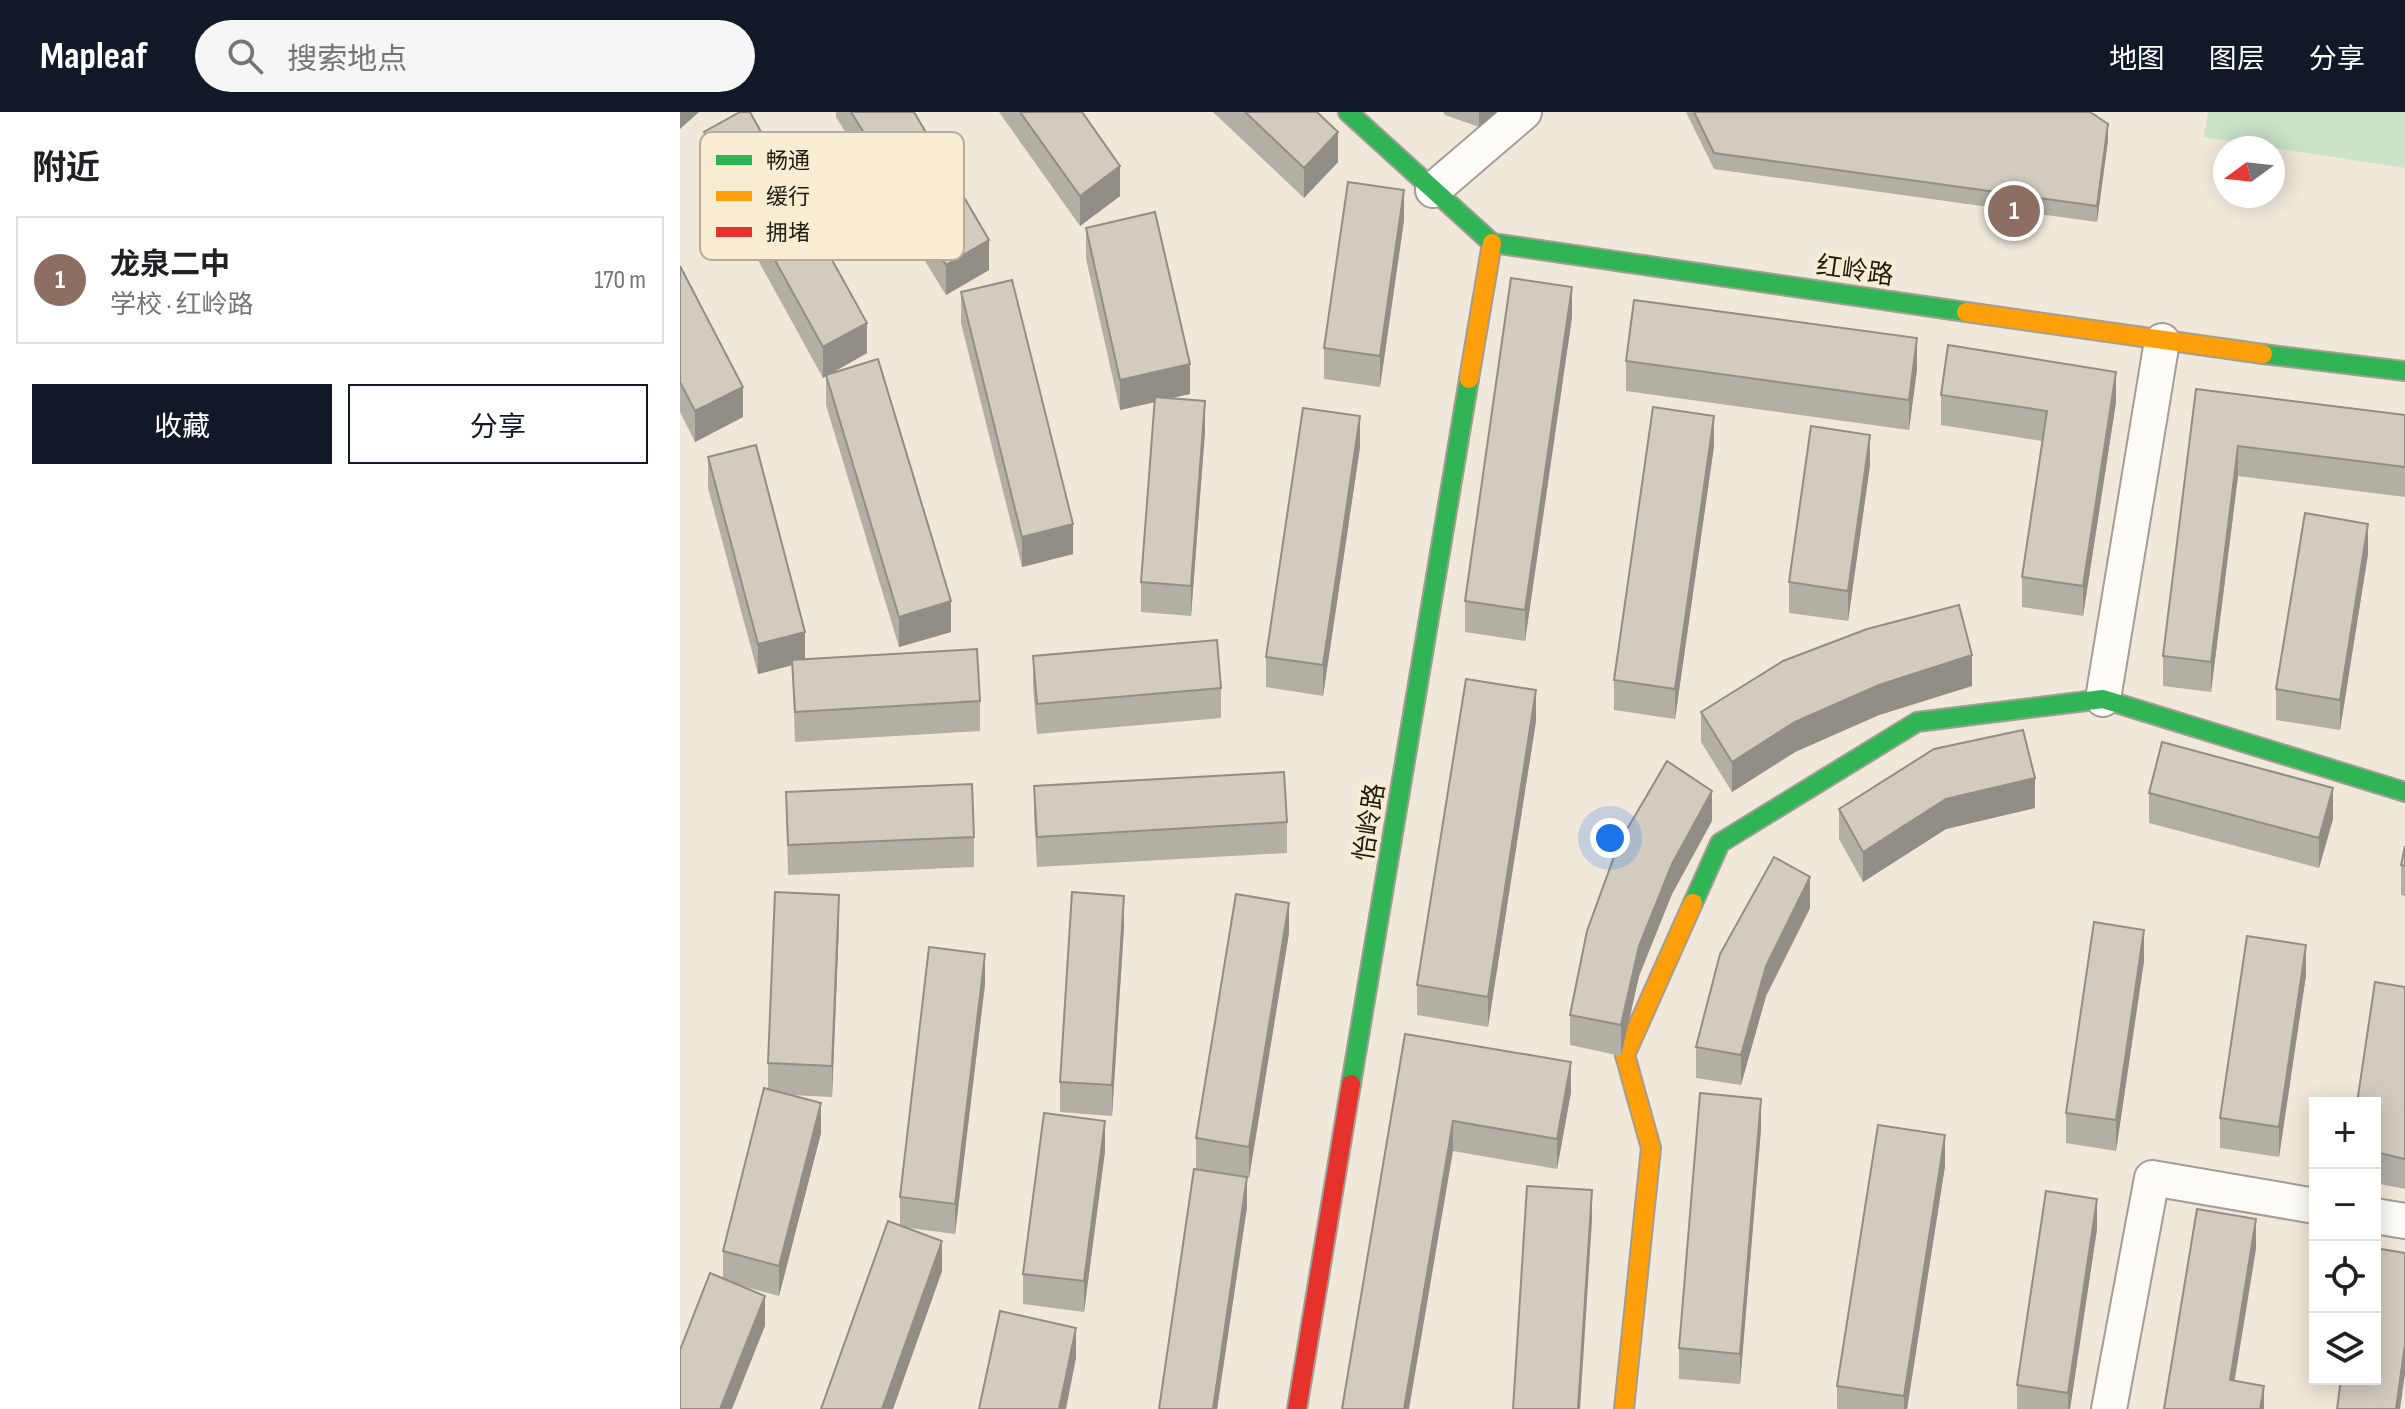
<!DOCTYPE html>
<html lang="zh">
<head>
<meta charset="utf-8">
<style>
	:root { --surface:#fff; --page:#f6f6f6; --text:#202124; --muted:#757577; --line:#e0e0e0; --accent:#111827 }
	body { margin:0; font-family:"Sofia Sans Condensed","Noto Sans SC",sans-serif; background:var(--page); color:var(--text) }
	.controls { position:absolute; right:24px; bottom:24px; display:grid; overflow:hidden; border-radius:0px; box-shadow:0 4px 20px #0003 }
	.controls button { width:72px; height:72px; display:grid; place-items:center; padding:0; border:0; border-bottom:2px solid var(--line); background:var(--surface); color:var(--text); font:40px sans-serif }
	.compass { position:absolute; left:1533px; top:24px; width:72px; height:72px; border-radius:50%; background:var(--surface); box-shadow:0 4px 20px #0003; rotate:255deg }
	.you { position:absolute; left:930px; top:726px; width:28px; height:28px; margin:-20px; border:6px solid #fff; border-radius:50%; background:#1a73e8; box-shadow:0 0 0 12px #1a73e833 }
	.badge { display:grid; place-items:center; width:52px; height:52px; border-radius:50%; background:var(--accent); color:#fff; font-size:26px; font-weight:700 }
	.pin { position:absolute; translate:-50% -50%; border:4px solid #fff; box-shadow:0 2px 8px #0006 }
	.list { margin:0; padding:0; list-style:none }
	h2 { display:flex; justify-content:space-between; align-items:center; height:104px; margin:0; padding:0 32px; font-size:34px }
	h2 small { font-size:26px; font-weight:400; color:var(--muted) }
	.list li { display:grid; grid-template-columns:52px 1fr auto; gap:24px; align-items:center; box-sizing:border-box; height:128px; margin:0 16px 16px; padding:0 16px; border:2px solid var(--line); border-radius:0px }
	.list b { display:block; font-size:30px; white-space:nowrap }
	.list p { margin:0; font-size:26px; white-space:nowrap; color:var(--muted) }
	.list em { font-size:26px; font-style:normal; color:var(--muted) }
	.actions { display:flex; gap:16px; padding:24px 32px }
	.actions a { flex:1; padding:18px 0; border:2px solid var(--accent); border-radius:0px; text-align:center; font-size:28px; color:var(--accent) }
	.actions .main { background:var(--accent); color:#fff }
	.icon { flex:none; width:44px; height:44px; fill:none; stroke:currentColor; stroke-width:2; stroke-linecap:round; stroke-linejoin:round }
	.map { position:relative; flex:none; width:1725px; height:1297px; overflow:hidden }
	header { display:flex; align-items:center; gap:48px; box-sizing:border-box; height:112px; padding:0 40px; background:var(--accent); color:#fff }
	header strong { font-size:38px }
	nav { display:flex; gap:44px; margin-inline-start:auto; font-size:28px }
	.search { width:560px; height:72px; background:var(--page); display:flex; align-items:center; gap:20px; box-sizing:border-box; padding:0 28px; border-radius:44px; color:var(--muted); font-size:30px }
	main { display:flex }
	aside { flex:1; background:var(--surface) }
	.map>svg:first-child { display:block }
	.green { fill:#cae3c9 }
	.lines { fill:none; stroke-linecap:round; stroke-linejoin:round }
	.street-casing { stroke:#a39d93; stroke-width:38 }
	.fast-casing { stroke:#a39d93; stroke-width:22 }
	.slow-casing { stroke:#a39d93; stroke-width:22 }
	.jam-casing { stroke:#a39d93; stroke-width:22 }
	.street { stroke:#fdfcf9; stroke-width:34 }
	.fast { stroke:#30b455; stroke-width:18 }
	.slow { stroke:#ff9f0a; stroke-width:18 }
	.jam { stroke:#e5322d; stroke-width:18 }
	.wall { fill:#b4afa5 }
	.shaded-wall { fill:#928e86 }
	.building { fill:#d1cbc0; stroke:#928e86; stroke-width:2 }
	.labels { text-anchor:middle; stroke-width:7; stroke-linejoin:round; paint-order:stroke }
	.street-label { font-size:26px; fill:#1f1b11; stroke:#f8ecd2 }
	.key { fill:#f8ecd2; stroke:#b7ad98; stroke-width:2 }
	.key-label { font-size:22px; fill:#1f1b11 }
</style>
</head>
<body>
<header>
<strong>Mapleaf</strong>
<div class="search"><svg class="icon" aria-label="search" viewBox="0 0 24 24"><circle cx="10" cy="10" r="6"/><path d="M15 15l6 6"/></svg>搜索地点</div>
<nav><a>地图</a><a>图层</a><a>分享</a></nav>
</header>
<main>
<aside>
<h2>附近<small></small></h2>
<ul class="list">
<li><span class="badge" style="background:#8d6e63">1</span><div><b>龙泉二中</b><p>学校 · 红岭路</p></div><em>170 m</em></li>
</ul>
<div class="actions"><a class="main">收藏</a><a>分享</a></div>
</aside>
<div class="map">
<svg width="1725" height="1297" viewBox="0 0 1725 1297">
	<rect width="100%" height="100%" fill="#f0e8da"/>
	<path class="green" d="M1528 0H1725V56L1524 25Z"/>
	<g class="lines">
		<defs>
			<g id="street">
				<path d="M753 78 844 0"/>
				<path d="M1423 587 1482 229"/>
				<path d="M1695 1104 1725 1109"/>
				<path d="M1429 1297 1472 1066 1635 1094"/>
			</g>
			<g id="fast">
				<path d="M668 0 812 131 1286 200"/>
				<path d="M1583 242 1725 259"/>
				<path d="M1013 791 1040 731 1237 610 1423 587 1725 680"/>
				<path d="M671 972 789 267"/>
			</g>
			<g id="slow">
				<path d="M1286 200 1583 242"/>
				<path d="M789 267 812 131"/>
				<path d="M944 1297 971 1036 945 943 1013 791"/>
			</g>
			<path id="jam" d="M617 1297 671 972"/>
		</defs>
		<use href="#street" class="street-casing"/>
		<use href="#fast" class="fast-casing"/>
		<use href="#slow" class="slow-casing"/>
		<use href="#jam" class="jam-casing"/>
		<use href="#street" class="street"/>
		<use href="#fast" class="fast"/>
		<use href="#slow" class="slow"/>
		<use href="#jam" class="jam"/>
	</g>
	<g class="wall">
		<path d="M156 0H234L309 158 266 183 156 5Z"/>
		<path d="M319 0H402L440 84 400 114Z"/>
		<path d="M533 0H637L658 50 624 86Z"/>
		<path d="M763 0H817L799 15 765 3Z"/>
		<path d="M1006 0H1410L1428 28 1417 110 1034 57Z"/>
		<path d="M24 20 187 241 150 262 271 520 219 535 146 293V264L143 266 24 50Z"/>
		<path d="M724 108 700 275 644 267V236Z"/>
		<path d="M406 116 510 282 491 286 525 319 511 504 461 500V470L475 290 440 298 406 147Z"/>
		<path d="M0 154 63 305 15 330 0 300Z"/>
		<path d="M281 180 393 442 342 455 281 211Z"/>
		<path d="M892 205 845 529 785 520V489Z"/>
		<path d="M946 249 1237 257 1229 318 946 279Z"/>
		<path d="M1516 277 1725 303V385L1558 364 1531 580 1483 574V544Z"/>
		<path d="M1261 283 1436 290 1403 504 1342 495V465L1362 329 1261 313Z"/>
		<path d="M1034 334 995 607 934 598V568Z"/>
		<path d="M680 335 643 584 586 575V545Z"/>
		<path d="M28 345 125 547 300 589V619L115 630 112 553 78 562 28 376Z"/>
		<path d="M1190 353 1168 509 1109 501V470Z"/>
		<path d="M1688 442 1660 618 1596 608V577Z"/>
		<path d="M353 544 541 576V606L357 622 353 575Z"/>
		<path d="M1292 574 1199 603 1115 640 1052 680 1021 630V600Z"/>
		<path d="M856 609 808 915 737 903V873Z"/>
		<path d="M354 674 607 710V741L357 755 354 704Z"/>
		<path d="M106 680 294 725V755L108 763Z"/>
		<path d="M1469 681 1653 707 1639 756 1469 711Z"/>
		<path d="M1355 696 1266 717 1183 770 1159 727V697Z"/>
		<path d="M1032 709 992 782 959 864 941 944 890 933V903Z"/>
		<path d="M1725 734V784L1721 783V753Z"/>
		<path d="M1130 796 1086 884 1061 973 1016 966V935Z"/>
		<path d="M159 813 152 985 110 983 141 1021 99 1184 62 1174 85 1214 43 1166V1139L88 977V951Z"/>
		<path d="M444 814 432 1004 380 1000V970Z"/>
		<path d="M609 821 569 1066 567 1065V1095L537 1297H479L558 1064 516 1057V1026Z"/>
		<path d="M1464 849 1436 1039 1386 1031V1001Z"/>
		<path d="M1626 863 1599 1045 1540 1036V1006Z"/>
		<path d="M305 872 275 1122 229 1116 262 1159 213 1297H141L220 1113V1085Z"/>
		<path d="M1725 875V1077L1695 1071V991Z"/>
		<path d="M725 922 891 980 877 1057 773 1039Z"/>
		<path d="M1081 1017 1060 1272 999 1267V1236Z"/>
		<path d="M425 1039 404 1200 343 1192V1162Z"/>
		<path d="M1265 1054 1227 1297H1157V1274Z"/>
		<path d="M1417 1117 1390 1297H1337V1273Z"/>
	</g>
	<g class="shaded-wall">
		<path d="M0 0H19L0 17Z"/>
		<path d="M799 0H817L799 15Z"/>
		<path d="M1428 12V28L1417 110V94Z"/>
		<path d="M658 20V50L624 86V56Z"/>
		<path d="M440 54V84L400 114V84Z"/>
		<path d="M724 78V108L700 275V244Z"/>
		<path d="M309 128V158L266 183V153Z"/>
		<path d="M892 175V205L845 529V498Z"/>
		<path d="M187 211V241L143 266V235Z"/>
		<path d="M1237 226V257L1229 318V288Z"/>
		<path d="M510 252V282L440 298V268Z"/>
		<path d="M1436 260V290L1403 504V474Z"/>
		<path d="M63 275V305L15 330V299Z"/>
		<path d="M525 289V319L511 504V474Z"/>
		<path d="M680 304V335L643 584V553Z"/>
		<path d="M1034 304V334L995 607V577Z"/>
		<path d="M1190 323V353L1168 509V479Z"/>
		<path d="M1558 334V364L1531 580V550Z"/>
		<path d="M393 412V442L342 455V425Z"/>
		<path d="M1688 412V442L1660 618V588Z"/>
		<path d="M271 489V520L219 535V505Z"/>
		<path d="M125 520V550L78 562V532Z"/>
		<path d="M1292 543V574L1199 603 1115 640 1052 680V650L1115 610 1199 573Z"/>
		<path d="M856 578V609L808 915V885Z"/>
		<path d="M1355 666V696L1266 717 1183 770V740L1266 687Z"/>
		<path d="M1653 676V707L1639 756V726Z"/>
		<path d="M1032 679V709L992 782 959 864 941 944V913L959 834 992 752Z"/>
		<path d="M1130 765V796L1086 884 1061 973V943L1086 854Z"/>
		<path d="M159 783V813L152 985V954Z"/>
		<path d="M444 784V814L432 1004V973Z"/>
		<path d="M609 791V821L569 1066V1035Z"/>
		<path d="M1464 818V849L1436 1039V1008Z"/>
		<path d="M1626 833V863L1599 1045V1015Z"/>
		<path d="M305 842V872L275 1122V1092Z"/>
		<path d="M891 950V980L877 1057V1027Z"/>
		<path d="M1081 987V1017L1060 1272V1242Z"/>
		<path d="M141 991V1021L99 1184V1154Z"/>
		<path d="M425 1009V1039L404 1200V1169Z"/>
		<path d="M773 1009V1039L729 1297H724Z"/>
		<path d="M1265 1023V1054L1227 1297H1224V1284Z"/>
		<path d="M567 1065V1095L537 1297H533Z"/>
		<path d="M912 1078V1108L900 1297H898Z"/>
		<path d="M1417 1087V1117L1390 1297H1388V1281Z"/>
		<path d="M1576 1107V1137L1550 1297V1268Z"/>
		<path d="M262 1129V1159L213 1297H202Z"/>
		<path d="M85 1184V1214L52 1297H40Z"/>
		<path d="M396 1216V1246L386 1297H379Z"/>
		<path d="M1725 1232V1262L1720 1297H1716Z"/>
		<path d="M1584 1274V1297H1580Z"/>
	</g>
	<g class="building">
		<path d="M60 0H70L187 211 143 235 24 20Z"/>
		<path d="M171 0H234L309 128 266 153Z"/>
		<path d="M340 0H402L440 54 400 84Z"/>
		<path d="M565 0H637L658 20 624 56Z"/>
		<path d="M1014 0H1410L1428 12 1417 94 1034 41Z"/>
		<path d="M668 70 724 78 700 244 644 236Z"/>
		<path d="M475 100 510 252 440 268 406 116Z"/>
		<path d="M0 154 63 275 15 299 0 270Z"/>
		<path d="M831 166 892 175 845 498 785 489Z"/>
		<path d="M332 168 393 412 342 425 281 180Z"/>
		<path d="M954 188 1237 226 1229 288 946 249Z"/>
		<path d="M1268 233 1436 260 1403 474 1342 465 1367 299 1261 283Z"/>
		<path d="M198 247 271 489 219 505 146 263Z"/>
		<path d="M1516 277 1725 303V355L1558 334 1531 550 1483 544Z"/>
		<path d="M475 285 525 289 511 474 461 470Z"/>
		<path d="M973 295 1034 304 995 577 934 568Z"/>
		<path d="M623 296 680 304 643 553 586 545Z"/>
		<path d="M1131 314 1190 323 1168 479 1109 470Z"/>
		<path d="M76 333 125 520 78 532 28 345Z"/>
		<path d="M1625 401 1688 412 1660 588 1596 577Z"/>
		<path d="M1279 493 1292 543 1199 573 1115 610 1052 650 1021 600 1103 549 1187 517Z"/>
		<path d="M537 528 541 576 357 592 353 544Z"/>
		<path d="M297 537 300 589 115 600 112 548Z"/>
		<path d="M786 567 856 578 808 885 737 873Z"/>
		<path d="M1343 618 1355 666 1266 687 1183 740 1159 697 1254 637Z"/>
		<path d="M1482 630 1653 676 1639 726 1469 681Z"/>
		<path d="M987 649 1032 679 992 752 959 834 941 913 890 903 907 819 939 731Z"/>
		<path d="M604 660 607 710 357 725 354 674Z"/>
		<path d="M292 672 294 725 108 733 106 680Z"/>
		<path d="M1725 734V754L1721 753Z"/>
		<path d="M1094 745 1130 765 1086 854 1061 943 1016 935 1040 842Z"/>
		<path d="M95 780 159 783 152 954 88 951Z"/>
		<path d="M392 780 444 784 432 973 380 970Z"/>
		<path d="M556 782 609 791 569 1035 516 1026Z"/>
		<path d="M1414 810 1464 818 1436 1008 1386 1001Z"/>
		<path d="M1567 824 1626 833 1599 1015 1540 1006Z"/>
		<path d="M249 835 305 842 275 1092 220 1085Z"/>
		<path d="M1695 870 1725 875V1047L1695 1040V991H1677Z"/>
		<path d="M725 922 891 950 877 1027 773 1009 724 1297H662Z"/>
		<path d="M84 976 141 991 99 1154 43 1139Z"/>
		<path d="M1020 981 1081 987 1060 1242 999 1236Z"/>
		<path d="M364 1001 425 1009 404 1169 343 1162Z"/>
		<path d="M1198 1013 1265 1023 1224 1284 1157 1274Z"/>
		<path d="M514 1057 567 1065 533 1297H479Z"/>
		<path d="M847 1074 912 1078 898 1297H833Z"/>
		<path d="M1366 1079 1417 1087 1388 1281 1337 1273Z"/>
		<path d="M1517 1097 1576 1107 1550 1268 1584 1274 1580 1297H1484Z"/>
		<path d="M208 1109 262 1129 202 1297H141Z"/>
		<path d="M1695 1136 1725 1141V1232L1716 1297H1657L1661 1267H1695Z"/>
		<path d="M30 1161 85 1184 40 1297H0V1238Z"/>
		<path d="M320 1199 396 1216 379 1297H299Z"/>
	</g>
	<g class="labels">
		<g class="street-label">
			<text transform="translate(1175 158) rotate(8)" y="9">红岭路</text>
			<text transform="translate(689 710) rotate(-81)" y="9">怡岭路</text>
		</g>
	</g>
	<rect x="20" y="20" width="264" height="128" rx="12" class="key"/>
	<rect x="36" y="43" width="36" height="10" fill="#30b455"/>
	<rect x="36" y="79" width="36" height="10" fill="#ff9f0a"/>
	<rect x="36" y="115" width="36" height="10" fill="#e5322d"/>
	<g class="key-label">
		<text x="86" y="56">畅通</text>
		<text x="86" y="92">缓行</text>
		<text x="86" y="128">拥堵</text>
	</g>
</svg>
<div class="controls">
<button>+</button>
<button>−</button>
<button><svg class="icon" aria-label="locate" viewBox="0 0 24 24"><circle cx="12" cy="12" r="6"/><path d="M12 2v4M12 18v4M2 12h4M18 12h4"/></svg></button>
<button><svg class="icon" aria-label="layers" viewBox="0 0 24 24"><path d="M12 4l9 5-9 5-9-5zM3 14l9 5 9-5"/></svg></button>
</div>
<svg class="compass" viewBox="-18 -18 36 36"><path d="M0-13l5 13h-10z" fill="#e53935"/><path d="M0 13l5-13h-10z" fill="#757577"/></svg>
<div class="you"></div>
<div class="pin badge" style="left:1334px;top:99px;background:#8d6e63">1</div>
</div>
</main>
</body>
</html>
